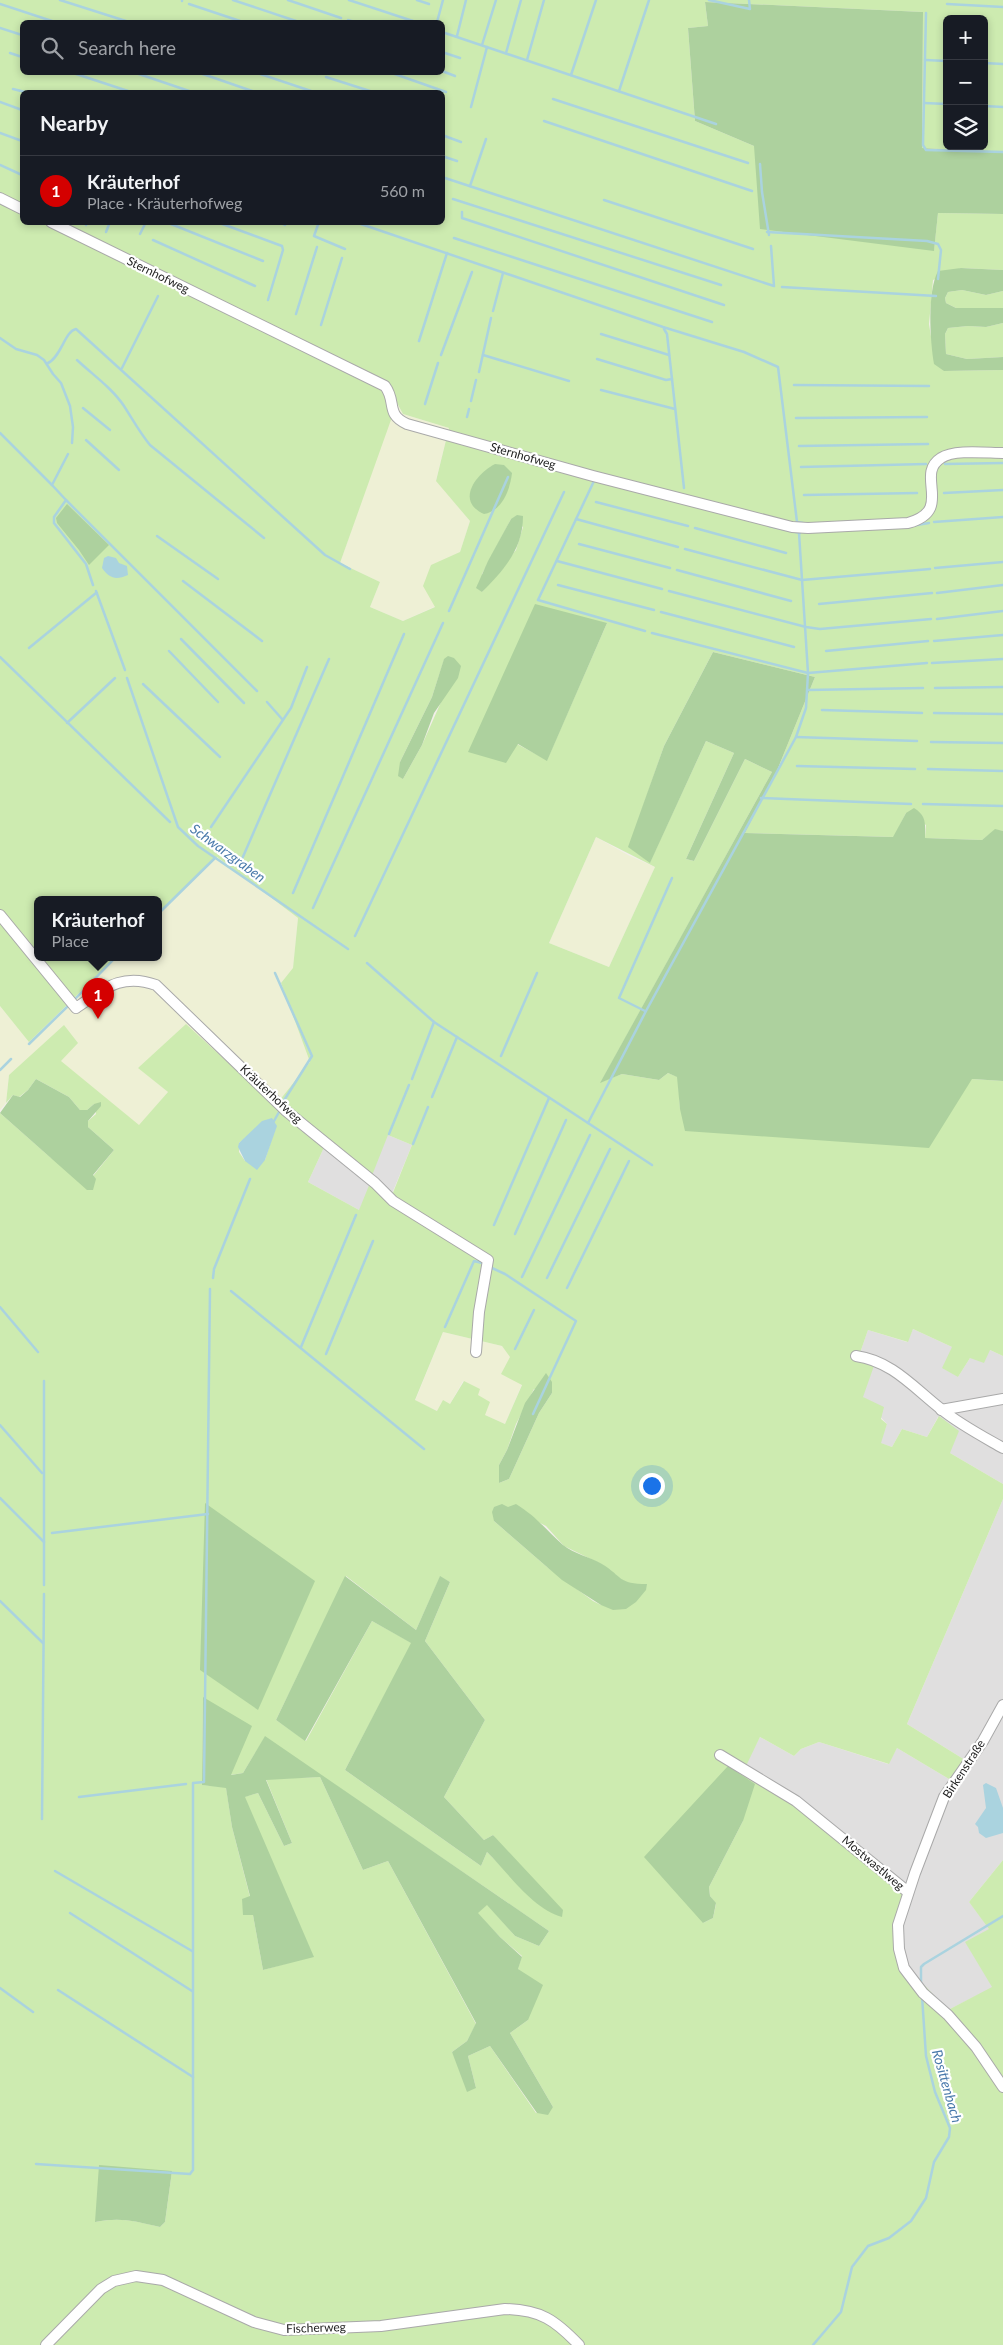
<!DOCTYPE html>
<html lang="en">
<head>
<meta charset="utf-8">
<style>
	:root { --surface:#171b24; --page:#20242c; --text:#f1f3f6; --muted:#9ea1a6; --line:#363941; --accent:#d40000 }
	body { margin:0; font-family:Lato,sans-serif; background:var(--page); color:var(--text) }
	.controls { position:absolute; right:15px; top:15px; display:grid; overflow:hidden; border-radius:8px; box-shadow:0 2px 8px #0003 }
	.controls button { width:45px; height:45px; display:grid; place-items:center; padding:0; border:0; border-bottom:1px solid var(--line); background:var(--surface); color:var(--text); font:25px sans-serif }
	.you { position:absolute; left:651px; top:1485px; width:18px; height:18px; margin:-12px; border:4px solid #fff; border-radius:50%; background:#1a73e8; box-shadow:0 0 0 8px #1a73e833 }
	.badge { display:grid; place-items:center; width:32px; height:32px; border-radius:50%; background:var(--accent); color:#fff; font-size:16px; font-weight:700 }
	.pin { position:absolute; translate:-50% -41px; filter:drop-shadow(0 1px 2px #0008) }
	.pin::after { content:''; position:absolute; top:26px; width:18px; height:15px; background:inherit; clip-path:polygon(0 0,100% 0,50% 100%) }
	.popup { position:absolute; left:34px; top:896px; width:128px; height:65px; box-sizing:border-box; display:grid; place-content:center; border-radius:8px; background:var(--surface); filter:drop-shadow(0 1px 4px #0005); font-size:16px; white-space:nowrap; color:var(--muted) }
	.popup b { font-size:19px; color:var(--text) }
	.popup::after { content:''; position:absolute; left:50%; top:100%; margin-left:-10px; border:10px solid transparent; border-top-color:var(--surface) }
	.list { margin:0; padding:0; list-style:none }
	h2 { display:flex; justify-content:space-between; align-items:center; height:65px; margin:0; padding:0 20px; font-size:21px }
	h2 small { font-size:16px; font-weight:400; color:var(--muted) }
	.list li { display:grid; grid-template-columns:32px 1fr auto; gap:15px; align-items:center; box-sizing:border-box; height:70px; padding:0 20px; border-top:1px solid var(--line) }
	.list b { display:block; font-size:19px; white-space:nowrap }
	.list p { margin:0; font-size:16px; white-space:nowrap; color:var(--muted) }
	.list em { font-size:16px; font-style:normal; color:var(--muted) }
	.icon { flex:none; width:28px; height:28px; fill:none; stroke:currentColor; stroke-width:2; stroke-linecap:round; stroke-linejoin:round }
	.map { position:relative; flex:none; width:1003px; height:2345px; overflow:hidden }
	.search { position:absolute; background:var(--surface); box-shadow:0 2px 8px #0003; left:20px; top:20px; width:425px; height:55px; display:flex; align-items:center; gap:12px; box-sizing:border-box; padding:0 18px; border-radius:8px; color:var(--muted); font-size:19px }
	.panel { position:absolute; background:var(--surface); box-shadow:0 2px 8px #0003; left:20px; top:90px; width:425px; height:135px; border-radius:8px }
	.map>svg:first-child { display:block }
	.residential { fill:#e0dfdf }
	.farmland { fill:#eef0d5 }
	.grass { fill:#cdebb0; fill-rule:evenodd }
	.forest { fill:#add19e }
	.water { fill:#aad3df }
	.lines { fill:none; stroke-linecap:round; stroke-linejoin:round }
	.stream { stroke:#aad3df; stroke-width:2.5 }
	.minor-casing { stroke:#a9a9a9; stroke-width:12 }
	.minor { stroke:#fff; stroke-width:10 }
	.labels { text-anchor:middle; stroke-width:4.5; stroke-linejoin:round; paint-order:stroke }
	.street-label { font-size:12px; fill:#222; stroke:#fff }
	.water-label { font-size:14px; font-style:italic; fill:#4a7aab; stroke:#fff }
</style>
</head>
<body>
<div class="map">
<svg width="1003" height="2345" viewBox="0 0 1003 2345">
	<rect width="100%" height="100%" fill="#f2efe9"/>
	<g class="residential">
		<path d="M388 1135 412 1145 389 1201 359 1210 308 1182 327 1141Z"/>
		<path d="M913 1329 952 1347 958 1377 970 1358 990 1350 1003 1356V1484L950 1453 938 1417 927 1437 902 1429 892 1447 880 1443 887 1424 863 1397 860 1353 868 1330 907 1342Z"/>
		<path d="M1003 1499V1860L969 1902 989 1928 992 1988 948 2010 909 1970 903 1945V1920L745 1766 760 1737 794 1756 801 1749 819 1742 888 1764 897 1748 949 1779 965 1760 907 1724Z"/>
	</g>
	<g class="farmland">
		<path d="M396 402 403 414 449 428 436 480 470 521 460 552 436 606 403 621 370 607 380 582 340 563Z"/>
		<path d="M596 837 628 855 655 867 609 967 549 943Z"/>
		<path d="M217 857 298 918 293 969 281 983 310 1062 275 1106 138 1067 168 1092 139 1126 68 1070 60 1060 9 1075 6 1103 0 1110V1006L29 1041 115 958H158V915Z"/>
		<path d="M443 1332 502 1346 510 1356 522 1384 505 1424 485 1415 478 1395 463 1381 450 1404 438 1411 415 1401Z"/>
	</g>
	<g class="grass">
		<path d="M0 0H1003V152L922 148 923 12 705 2 708 26 688 28 695 121 754 146 934 250 938 213 1003 214V270L961 268 933 280 929 324 931 337 944 371 1003 370V831L995 830 982 840 925 838 926 825 906 813 894 837 745 833 776 773 815 677 713 652 664 746 629 847 650 862 706 741 734 753 686 859 694 861 745 759 772 772 601 1082 622 1074 659 1080 668 1073 678 1077 680 1109 972 1079 1003 1081V1356L990 1350 984 1363 970 1358 958 1377 942 1368 952 1347 913 1329 908 1342 868 1330 860 1353 875 1363 863 1397 884 1407 881 1419 887 1424 881 1443 892 1447 902 1429 927 1437 939 1416 959 1431 950 1453 1003 1484V1499L907 1724 965 1760 949 1779 897 1748 889 1764 819 1742 801 1749 794 1756 760 1737 746 1766 901 1883 914 1890 903 1920V1945L909 1969 948 2010 992 1987 965 1942 989 1929 969 1902 1003 1860V2345H0V1113L51 1158 93 1176 114 1150 88 1127V1121L96 1114 94 1104 87 1110H80L69 1097 36 1079 28 1090 19 1097 13 1095 6 1103 9 1075 64 1025 78 1043 61 1061 139 1125 168 1092 138 1068 186 1024 275 1106 310 1062 281 983 293 968 298 918 217 857 158 915V900H38V958H115L29 1042 0 1006ZM947 19H984V146H947ZM22 22H442V72H22ZM22 92H442V222H22ZM397 403 403 414 449 428 436 481 470 521 460 552 431 565 423 586 435 607 403 621 370 607 380 582 340 563ZM511 519 523 527 516 550 482 592V574ZM607 623 547 760 517 744ZM444 660 441 702 422 745 403 779 400 762 432 697ZM596 837 655 867 609 967 549 943ZM250 1134 271 1141 265 1160 245 1161 239 1152V1143ZM388 1135 412 1145 390 1200 370 1183 359 1210 308 1182 327 1141 371 1178ZM443 1332 502 1346 510 1357 501 1374 522 1385 505 1424 485 1415 490 1402 478 1395 480 1389 464 1381 450 1404 443 1400 437 1411 415 1400ZM534 1389 552 1393 539 1413 509 1479 499 1483V1465L507 1450 516 1424ZM508 1507 546 1526 564 1546 603 1565 622 1580 633 1585 639 1584 601 1605 593 1601 547 1567 494 1521ZM346 1576 416 1630 440 1577 450 1582 425 1641 485 1720 444 1797 484 1840 493 1835 538 1904 487 1852 481 1866 345 1770 412 1643 372 1621 306 1741 276 1720ZM203 1697 230 1775 243 1773 265 1737 549 1931 539 1946 515 1936 487 1904 477 1913 500 1937 522 1956 518 1968 528 2020 510 2033 553 2107 536 2113 490 2046 468 2056 476 2088 452 2052 467 2041 476 2024 388 1861 363 1870 320 1777 266 1779 292 1843 284 1846 258 1793 244 1797 313 1956 263 1970 253 1915H244L250 1897 232 1827 226 1787 202 1785ZM728 1766 743 1821 709 1887 710 1896 716 1904 713 1918 703 1923ZM172 2171 165 2222 160 2227C135 2221 121 2217 95 2222Z"/>
		<path d="M962 290 986 295 1003 291V308H956L946 303 945 298 948 292Z"/>
		<path d="M1003 323V357L967 359 946 354 945 334 948 328 968 326 986 327Z"/>
	</g>
	<g class="forest">
		<path d="M705 2 923 12 922 148 1003 152V214L938 213 934 251 760 229 754 146 695 121 688 28 708 26Z"/>
		<path d="M961 268 1003 270V291L986 295 962 290 948 292 945 298 946 303 956 308H1003V323L986 327 968 326 948 328 945 334 946 354 967 359 1003 357V370L944 371 934 364C930 340 927 292 938 271Z"/>
		<path d="M495 464 504 465 512 473C510 490 502 511 484 514 455 501 476 474 495 464Z"/>
		<path d="M67 504 109 545 89 565 79 550 57 523 56 518Z"/>
		<path d="M517 515 523 516C523 549 504 570 482 592L476 588 488 561 511 519Z"/>
		<path d="M535 604 607 623 547 761 518 744 506 763 468 752Z"/>
		<path d="M713 652 815 677 776 773 745 833 893 837 906 813 914 808C927 816 925 824 925 838L982 840 995 829 1003 831V1081L972 1079 929 1148 685 1131 680 1109 677 1077 668 1073 659 1080 622 1074 600 1083 772 772 745 759 694 861 686 859 734 753 706 741 650 863 628 847 664 746Z"/>
		<path d="M448 656 454 658 461 666 458 678 434 713 422 745 403 779 398 776 400 762 432 697 444 659Z"/>
		<path d="M36 1079 69 1097 80 1110H87L94 1104 101 1102V1106L88 1121V1127L114 1150 93 1175 96 1179 93 1190H87L0 1113 13 1095 20 1097 28 1090Z"/>
		<path d="M546 1373 552 1382V1393L539 1413 509 1479 499 1483V1465L507 1450 525 1403Z"/>
		<path d="M205 1503 315 1581 258 1710 200 1670Z"/>
		<path d="M502 1504 508 1507 516 1504C537 1517 546 1530 563 1545 574 1554 590 1557 602 1564 623 1577 618 1584 647 1584L646 1590 636 1602 626 1609 613 1610 601 1605 562 1580 494 1521 492 1512 494 1507Z"/>
		<path d="M345 1576 416 1630 440 1576 450 1582 425 1641 485 1720 444 1797 484 1840 493 1835 563 1910 562 1917C532 1908 509 1874 487 1852L481 1866 345 1770 411 1643 372 1621 305 1741 276 1720Z"/>
		<path d="M203 1697 252 1726 231 1775 243 1773 265 1736 549 1931 539 1946 515 1936 487 1905 478 1913 500 1937 522 1957 518 1969 543 1985 528 2020 510 2033 553 2107 548 2115 537 2113 490 2046 468 2056 476 2088 467 2092 452 2052 467 2041 476 2023 388 1861 363 1870 320 1777 266 1780 292 1843 284 1846 258 1793 245 1797 314 1957 263 1970 253 1915H243L242 1899 250 1896 232 1827 226 1788 202 1785Z"/>
		<path d="M728 1766 755 1784 743 1821 709 1887 710 1896 716 1903 713 1918 703 1923 644 1857Z"/>
		<path d="M99 2165 172 2171 165 2222 160 2227C134 2221 121 2217 95 2222Z"/>
	</g>
	<g class="water">
		<path d="M108 556 116 558 119 563 127 566 128 575C116 580 110 579 102 568L104 558Z"/>
		<path d="M272 1118 277 1126 265 1160 257 1170 245 1161 238 1147 239 1143 262 1121Z"/>
		<path d="M986 1783 996 1788 1003 1808V1833L986 1838 979 1833 978 1827 975 1824 986 1808 983 1785Z"/>
	</g>
	<g class="lines">
		<g class="stream">
			<path d="M60 0 129 22"/>
			<path d="M233 0 299 22"/>
			<path d="M288 0 341 18"/>
			<path d="M349 0 416 22"/>
			<path d="M417 0 429 4"/>
			<path d="M709 0 750 9 749 0"/>
			<path d="M182 1V0"/>
			<path d="M0 4 55 22"/>
			<path d="M189 4 243 22"/>
			<path d="M947 4 1003 7"/>
			<path d="M926 13 923 145 926 150 1003 152"/>
			<path d="M348 20 355 22"/>
			<path d="M437 22 443 0"/>
			<path d="M0 28 22 35"/>
			<path d="M442 32 716 124"/>
			<path d="M457 36 466 0"/>
			<path d="M482 45 496 0"/>
			<path d="M442 52 460 58"/>
			<path d="M10 53 22 57"/>
			<path d="M506 53 521 0"/>
			<path d="M527 60 544 0"/>
			<path d="M925 60 947 61"/>
			<path d="M984 63 1003 64"/>
			<path d="M442 71 455 76"/>
			<path d="M70 72 131 92"/>
			<path d="M133 72 192 92"/>
			<path d="M197 72 255 92"/>
			<path d="M254 72 314 92"/>
			<path d="M313 72 317 74"/>
			<path d="M389 72 446 92"/>
			<path d="M571 75 596 0"/>
			<path d="M326 77 373 92"/>
			<path d="M13 89 25 92"/>
			<path d="M619 91 649 0"/>
			<path d="M553 99 748 163"/>
			<path d="M0 102 22 110"/>
			<path d="M924 103 947 104"/>
			<path d="M984 106 1003 107"/>
			<path d="M471 107 487 47"/>
			<path d="M544 121 752 191"/>
			<path d="M0 133 22 141"/>
			<path d="M442 135 461 142"/>
			<path d="M442 156 457 161"/>
			<path d="M760 164 762 192 769 235"/>
			<path d="M0 165 22 175"/>
			<path d="M442 177 774 286 771 246"/>
			<path d="M470 186 486 139"/>
			<path d="M442 195H443"/>
			<path d="M453 199 721 285"/>
			<path d="M604 200 753 249"/>
			<path d="M462 212V218L724 305"/>
			<path d="M166 222 263 261"/>
			<path d="M217 222 282 246 283 250 268 300"/>
			<path d="M279 222 285 225"/>
			<path d="M319 222 314 236 345 249"/>
			<path d="M355 222 663 327 744 352 778 367 797 522 803 523"/>
			<path d="M86 225 87 222"/>
			<path d="M106 232 110 222"/>
			<path d="M767 232 927 241 938 244 941 250 938 279"/>
			<path d="M140 234 146 222"/>
			<path d="M454 238 712 322"/>
			<path d="M153 240 255 286"/>
			<path d="M782 287 936 296"/>
			<path d="M493 311 503 273"/>
			<path d="M296 314 317 247"/>
			<path d="M321 325 342 258"/>
			<path d="M664 329 667 334 684 488"/>
			<path d="M601 334 669 355"/>
			<path d="M0 338 16 349 37 355 44 360 53 374 61 383 70 406 73 427 72 443"/>
			<path d="M419 341 447 253"/>
			<path d="M441 355 472 272"/>
			<path d="M483 355 569 381"/>
			<path d="M597 359 666 380 672 379"/>
			<path d="M77 360C93 375 112 388 124 406 133 420 140 433 150 445L264 538"/>
			<path d="M48 363C61 357 65 331 76 329L325 555 350 569"/>
			<path d="M122 368 158 296"/>
			<path d="M479 372 491 318"/>
			<path d="M794 385 929 386"/>
			<path d="M601 390 675 409"/>
			<path d="M471 401 476 380"/>
			<path d="M425 404 438 363"/>
			<path d="M83 408 110 430"/>
			<path d="M467 417 469 409"/>
			<path d="M796 418 927 417"/>
			<path d="M0 433 52 485"/>
			<path d="M86 440 119 470"/>
			<path d="M799 446 928 444"/>
			<path d="M68 454 52 485 66 500 54 517V523L86 564 93 585"/>
			<path d="M945 464 1003 463"/>
			<path d="M801 467 926 464"/>
			<path d="M594 481 538 600 645 631"/>
			<path d="M944 493 1003 490"/>
			<path d="M804 495 917 493"/>
			<path d="M66 500 257 691"/>
			<path d="M596 502 688 526"/>
			<path d="M576 519 678 547"/>
			<path d="M934 522 1003 517"/>
			<path d="M769 526 800 533"/>
			<path d="M911 526 929 523"/>
			<path d="M695 528 786 553"/>
			<path d="M157 536 218 579"/>
			<path d="M579 544 670 568"/>
			<path d="M685 549 802 580 930 569"/>
			<path d="M557 561 662 589"/>
			<path d="M935 568 1003 562"/>
			<path d="M677 570 791 601"/>
			<path d="M183 581 262 641"/>
			<path d="M558 585 654 610"/>
			<path d="M96 591 125 670"/>
			<path d="M669 591 806 627 820 629 931 619"/>
			<path d="M937 593 1003 585"/>
			<path d="M819 604 932 593"/>
			<path d="M449 611 508 477"/>
			<path d="M661 612 794 647"/>
			<path d="M937 619 1003 611"/>
			<path d="M652 633 808 673 927 663"/>
			<path d="M181 639 244 703"/>
			<path d="M934 641 1003 635"/>
			<path d="M29 648 96 593"/>
			<path d="M169 651 218 702"/>
			<path d="M826 651 928 641"/>
			<path d="M0 657 170 822"/>
			<path d="M932 663 1003 659"/>
			<path d="M127 678 178 827 198 846 348 949"/>
			<path d="M143 684 220 757"/>
			<path d="M935 688 1003 687"/>
			<path d="M808 690 923 688"/>
			<path d="M267 702 282 719"/>
			<path d="M822 710 922 713"/>
			<path d="M934 713 1003 714"/>
			<path d="M67 723 115 678"/>
			<path d="M796 737 917 741"/>
			<path d="M931 742 1003 743"/>
			<path d="M797 766 915 769"/>
			<path d="M928 769 1003 771"/>
			<path d="M761 798 911 804"/>
			<path d="M923 804 1003 806"/>
			<path d="M211 827 291 708 307 667"/>
			<path d="M242 859 329 659"/>
			<path d="M293 893 404 634"/>
			<path d="M313 908 443 623"/>
			<path d="M158 914 215 858"/>
			<path d="M355 936 564 492"/>
			<path d="M367 963 434 1022 652 1165"/>
			<path d="M275 973 312 1056 283 1102"/>
			<path d="M76 998 115 958"/>
			<path d="M645 1011 619 998 672 878"/>
			<path d="M29 1044 69 1005"/>
			<path d="M501 1056 537 973"/>
			<path d="M0 1070 11 1059"/>
			<path d="M412 1079 434 1022"/>
			<path d="M432 1097 457 1037"/>
			<path d="M274 1121 279 1112"/>
			<path d="M588 1123 646 1011 796 737 806 708 808 673 799 533"/>
			<path d="M389 1134 409 1085"/>
			<path d="M413 1144 428 1107"/>
			<path d="M494 1225 549 1098"/>
			<path d="M515 1234 566 1120"/>
			<path d="M492 1268 505 1274 576 1321 533 1414"/>
			<path d="M522 1277 590 1135"/>
			<path d="M213 1278 214 1269 250 1179"/>
			<path d="M547 1278 610 1149"/>
			<path d="M567 1288 629 1161"/>
			<path d="M231 1291 424 1449"/>
			<path d="M0 1307 38 1352"/>
			<path d="M445 1327 474 1261 482 1263"/>
			<path d="M301 1347 356 1215"/>
			<path d="M515 1349 534 1310"/>
			<path d="M326 1354 373 1241"/>
			<path d="M44 1381V1585"/>
			<path d="M0 1425 42 1473"/>
			<path d="M0 1498 44 1542"/>
			<path d="M52 1533 208 1514"/>
			<path d="M0 1601 43 1643"/>
			<path d="M79 1797 186 1784"/>
			<path d="M42 1819 44 1594"/>
			<path d="M55 1871 192 1951"/>
			<path d="M70 1913 192 1991"/>
			<path d="M921 1983V1967L924 1964 1003 1916"/>
			<path d="M0 1988 33 2012"/>
			<path d="M58 1990 193 2077"/>
			<path d="M36 2164 190 2174 193 2170V1783L204 1782 210 1289"/>
			<path d="M813 2345 841 2312 852 2267 868 2246 889 2238 911 2221 926 2198 934 2162 949 2137 950 2128 935 2092 926 2056 922 1996"/>
		</g>
		<defs>
			<g id="minor">
				<path d="M0 198 22 209"/>
				<path d="M51 222 385 386C397 402 385 414 407 424L593 476 792 527 808 528 908 523C955 510 914 475 941 458 954 449 987 453 1003 453"/>
				<path d="M0 915 76 1008C103 990 121 972 156 985L285 1110 375 1183 393 1201 488 1260 479 1312 476 1352"/>
				<path d="M856 1356C892 1361 914 1388 941 1409 959 1424 982 1436 1003 1448"/>
				<path d="M941 1410 1003 1399"/>
				<path d="M1003 1705 983 1741 944 1797 915 1873 898 1925 899 1949 904 1968 923 1993 948 2015 976 2047 1003 2087"/>
				<path d="M720 1755 796 1801 908 1892"/>
				<path d="M46 2345 101 2289 114 2281 136 2276 163 2280 254 2322 284 2330 381 2326 505 2309C541 2310 555 2320 579 2345"/>
			</g>
		</defs>
		<use href="#minor" class="minor-casing"/>
		<use href="#minor" class="minor"/>
	</g>
	<g class="labels">
		<g class="street-label">
			<text transform="translate(158 275) rotate(26)" y="4">Sternhofweg</text>
			<text transform="translate(523 456) rotate(16)" y="4">Sternhofweg</text>
			<text transform="translate(271 1094) rotate(43)" y="4">Kräuterhofweg</text>
			<text transform="translate(964 1769) rotate(-57)" y="4">Birkenstraße</text>
			<text transform="translate(873 1863) rotate(40)" y="4">Mostwastlweg</text>
			<text transform="translate(316 2328) rotate(-2)" y="4">Fischerweg</text>
		</g>
		<g class="water-label">
			<text transform="translate(228 853) rotate(36)" y="5">Schwarzgraben</text>
			<text transform="translate(947 2086) rotate(74)" y="5">Rosittenbach</text>
		</g>
	</g>
</svg>
<div class="controls">
<button>+</button>
<button>−</button>
<button><svg class="icon" aria-label="layers" viewBox="0 0 24 24"><path d="M12 4l9 5-9 5-9-5zM3 14l9 5 9-5"/></svg></button>
</div>
<div class="you"></div>
<div class="pin badge" style="left:98px;top:1019px">1</div>
<div class="popup"><b>Kräuterhof</b>Place</div>
<div class="search"><svg class="icon" aria-label="search" viewBox="0 0 24 24"><circle cx="10" cy="10" r="6"/><path d="M15 15l6 6"/></svg>Search here</div>
<section class="panel">
<h2>Nearby<small></small></h2>
<ul class="list">
<li><span class="badge">1</span><div><b>Kräuterhof</b><p>Place · Kräuterhofweg</p></div><em>560 m</em></li>
</ul>
</section>
</div>
</body>
</html>
